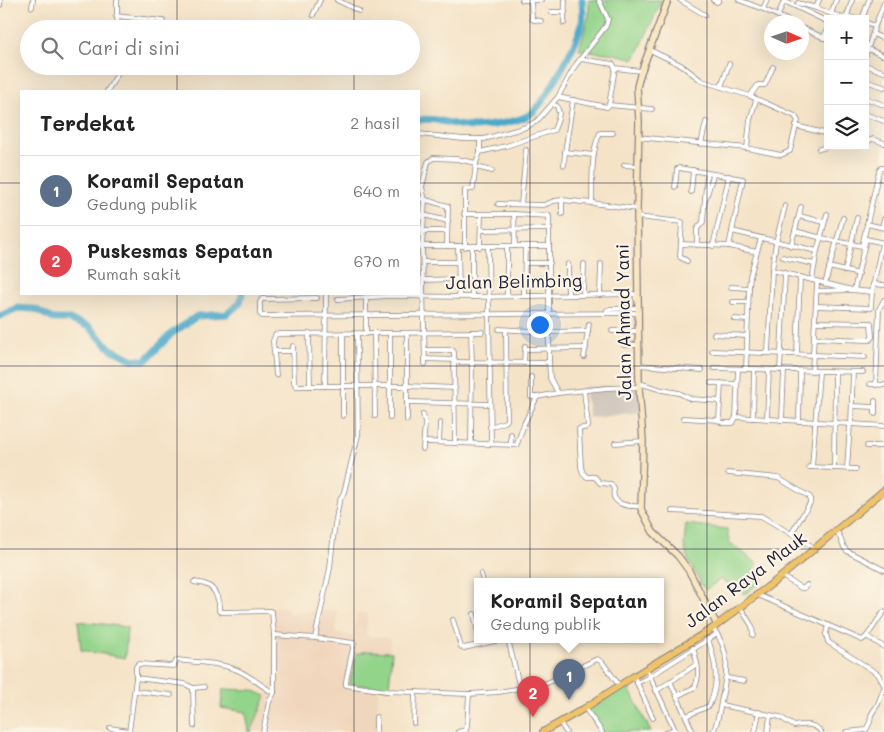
<!DOCTYPE html>
<html lang="id">
<head>
<meta charset="utf-8">
<style>
	:root { --surface:#fff; --page:#f6f6f6; --text:#222; --muted:#767676; --line:#e0e0e0; --accent:#2563eb }
	body { margin:0; font-family:Mali,sans-serif; background:var(--page); color:var(--text) }
	.controls { position:absolute; right:15px; top:15px; display:grid; overflow:hidden; border-radius:0px; box-shadow:0 5px 20px #0002 }
	.controls button { width:45px; height:45px; display:grid; place-items:center; padding:0; border:0; border-bottom:1px solid var(--line); background:var(--surface); color:var(--text); font:25px sans-serif }
	.compass { position:absolute; left:764px; top:15px; width:45px; height:45px; border-radius:50%; background:var(--surface); box-shadow:0 5px 20px #0002; rotate:93deg }
	.you { position:absolute; left:539px; top:324px; width:18px; height:18px; margin:-12px; border:4px solid #fff; border-radius:50%; background:#1a73e8; box-shadow:0 0 0 8px #1a73e833 }
	.badge { display:grid; place-items:center; width:32px; height:32px; border-radius:50%; background:var(--accent); color:#fff; font-size:16px; font-weight:700 }
	.pin { position:absolute; translate:-50% -41px; filter:drop-shadow(0 1px 2px #0008) }
	.pin::after { content:''; position:absolute; top:26px; width:18px; height:15px; background:inherit; clip-path:polygon(0 0,100% 0,50% 100%) }
	.popup { position:absolute; left:474px; top:578px; width:190px; height:65px; box-sizing:border-box; display:grid; place-content:center; border-radius:0px; background:var(--surface); filter:drop-shadow(0 1px 4px #0005); font-size:16px; white-space:nowrap; color:var(--muted) }
	.popup b { font-size:19px; color:var(--text) }
	.popup::after { content:''; position:absolute; left:50%; top:100%; margin-left:-10px; border:10px solid transparent; border-top-color:var(--surface) }
	.list { margin:0; padding:0; list-style:none }
	h2 { display:flex; justify-content:space-between; align-items:center; height:65px; margin:0; padding:0 20px; font-size:21px }
	h2 small { font-size:16px; font-weight:400; color:var(--muted) }
	.list li { display:grid; grid-template-columns:32px 1fr auto; gap:15px; align-items:center; box-sizing:border-box; height:70px; padding:0 20px; border-top:1px solid var(--line) }
	.list b { display:block; font-size:19px; white-space:nowrap }
	.list p { margin:0; font-size:16px; white-space:nowrap; color:var(--muted) }
	.list em { font-size:16px; font-style:normal; color:var(--muted) }
	.icon { flex:none; width:28px; height:28px; fill:none; stroke:currentColor; stroke-width:2; stroke-linecap:round; stroke-linejoin:round }
	.map { position:relative; flex:none; width:884px; height:732px; overflow:hidden }
	.search { position:absolute; background:var(--surface); box-shadow:0 5px 20px #0002; left:20px; top:20px; width:400px; height:55px; display:flex; align-items:center; gap:12px; box-sizing:border-box; padding:0 18px; border-radius:28px; color:var(--muted); font-size:19px }
	.panel { position:absolute; background:var(--surface); box-shadow:0 5px 20px #0002; left:20px; top:90px; width:400px; height:205px; border-radius:0px }
	.map>svg:first-child { display:block }
	.built { fill:#f0d6bc }
	.industrial { fill:#cec2b9 }
	.green { fill:#93d48b; stroke:#5a7b63 }
	.lines { fill:none; stroke-linecap:round; stroke-linejoin:round }
	.river { stroke:#4ca9ca; stroke-width:7 }
	.street-casing { stroke:#8b8281; stroke-width:5.5 }
	.secondary-casing { stroke:#8b8281; stroke-width:8 }
	.primary-casing { stroke:#8b8281; stroke-width:8 }
	.street { stroke:#fff; stroke-width:4 }
	.secondary { stroke:#f9e7c3; stroke-width:5.5 }
	.primary { stroke:#f0c369; stroke-width:6 }
	.grid { fill:none; stroke:#22223b; stroke-width:1; stroke-opacity:0.55 }
	.labels { text-anchor:middle; stroke-width:4.5; stroke-linejoin:round; paint-order:stroke }
	.street-label { font-size:18px; fill:#22223b; stroke:#fcf5e5 }
</style>
</head>
<body>
<div class="map">
<svg width="884" height="732" viewBox="0 0 884 732">
	<rect width="100%" height="100%" fill="#fcf5e5"/>
	<filter id="ink" filterUnits="userSpaceOnUse"><feTurbulence type="fractalNoise" baseFrequency=".02" numOctaves="2"/><feDisplacementMap in="SourceGraphic" scale="10" xChannelSelector="R" yChannelSelector="G"/><feConvolveMatrix kernelMatrix="1 2 1 2 8 2 1 2 1" color-interpolation-filters="sRGB"/></filter>
	<filter id="wash" filterUnits="userSpaceOnUse"><feTurbulence type="fractalNoise" baseFrequency=".0096" numOctaves="4" result="noise"/><feDisplacementMap in="SourceGraphic" scale="20" xChannelSelector="R" yChannelSelector="G"/><feGaussianBlur stdDeviation="1.12" result="paint"/><feColorMatrix in="noise" values="0 0 0 0 0 0 0 0 0 0 0 0 0 0 0 0 0 1.4 0 .05"/><feComposite in="paint" operator="in"/></filter>
	<g filter="url(#wash)">
		<rect width="100%" height="100%" fill="#f4e3c7"/>
		<path class="built" d="M275 606 287 607 290 613 338 610 336 633 353 636 357 613H368L366 636 390 638V652L367 651 350 683 378 687V732H251L274 680 273 631 270 614Z"/>
		<path class="industrial" d="M640 385 642 412 589 417 584 387Z"/>
		<g class="green">
			<path d="M589 0H662L635 59 615 54 579 50 589 15Z"/>
			<path d="M686 524 727 529 729 542 758 564 752 574 763 580 745 594 721 579 705 590 688 561 684 544Z"/>
			<path d="M78 621 127 627 125 658 81 650Z"/>
			<path d="M367 651 392 652 389 688 350 684 356 654Z"/>
			<path d="M627 685 651 732H600L586 711Z"/>
			<path d="M223 689 252 690 266 696 251 732H249L246 712 221 708Z"/>
		</g>
		<g class="lines">
			<g class="river">
				<path d="M419 120C437 116 457 128 476 127 489 126 521 122 532 113 546 101 578 42 582 23 584 16 582 7 582 0"/>
				<path d="M0 316 17 308 35 309 53 319H68L89 327 111 349 134 360H146L171 334 197 316 227 314 240 303 242 294"/>
			</g>
		</g>
	</g>
	<g filter="url(#ink)">
		<g class="lines">
			<defs>
				<g id="street">
					<path d="M117 0V19L122 29"/>
					<path d="M337 0 359 11"/>
					<path d="M522 0H541"/>
					<path d="M531 0 532 19 534 20 541 21"/>
					<path d="M680 0 705 15"/>
					<path d="M713 0 717 2 719 0"/>
					<path d="M739 0 763 9 791 22"/>
					<path d="M819 0 816 8 843 18 847 16 856 19"/>
					<path d="M798 3 816 8"/>
					<path d="M0 5V0"/>
					<path d="M32 7 33 0"/>
					<path d="M763 9 767 0"/>
					<path d="M551 12H565"/>
					<path d="M831 14 836 0"/>
					<path d="M313 15 320 0"/>
					<path d="M116 16 163 21"/>
					<path d="M778 16 784 1 828 22"/>
					<path d="M847 16 852 0"/>
					<path d="M862 19 869 0"/>
					<path d="M865 22 875 26"/>
					<path d="M564 23 565 0"/>
					<path d="M802 28 827 39"/>
					<path d="M873 34 884 39"/>
					<path d="M823 38 828 29"/>
					<path d="M868 49 884 56"/>
					<path d="M650 50 681 65 702 81 750 96 795 116 798 121 796 126 828 134"/>
					<path d="M865 57 875 26 884 3"/>
					<path d="M580 59 613 64 615 68 641 71"/>
					<path d="M865 65 884 72"/>
					<path d="M865 81 884 87"/>
					<path d="M721 87 729 64"/>
					<path d="M107 91 117 75 119 66"/>
					<path d="M750 96 758 85H765L773 67"/>
					<path d="M558 97 607 107 609 105 652 109"/>
					<path d="M865 98 884 105"/>
					<path d="M609 105 615 68"/>
					<path d="M865 114 884 121"/>
					<path d="M613 133H600C590 153 593 181 592 203L637 209"/>
					<path d="M419 134 463 139H484L526 127 537 121 558 97 575 66 606 26 608 19 599 0"/>
					<path d="M638 137 747 148 781 155 790 151 796 126"/>
					<path d="M865 142 873 139 884 143"/>
					<path d="M701 144 706 122"/>
					<path d="M747 148 750 120 756 100"/>
					<path d="M819 149 824 148 828 138"/>
					<path d="M480 152 506 146 554 130 558 119 559 113 557 106 552 104"/>
					<path d="M565 152 573 100"/>
					<path d="M564 165 565 152 594 155"/>
					<path d="M624 165 637 166"/>
					<path d="M476 167 492 171"/>
					<path d="M675 187 677 169 679 168 743 179 729 246"/>
					<path d="M691 192 693 170"/>
					<path d="M419 198 448 206 447 246"/>
					<path d="M706 198 713 175"/>
					<path d="M498 204 544 205 554 201 562 200 592 203"/>
					<path d="M521 204 526 150"/>
					<path d="M419 214 448 221"/>
					<path d="M514 214 515 246"/>
					<path d="M562 214V200"/>
					<path d="M799 216 824 222"/>
					<path d="M637 217 682 222 680 257 687 261"/>
					<path d="M867 224 884 228"/>
					<path d="M419 227 423 231H447"/>
					<path d="M882 227 884 219"/>
					<path d="M481 230 550 229"/>
					<path d="M732 231 817 251"/>
					<path d="M795 231 830 240 862 246 879 171 881 168H884"/>
					<path d="M866 239 884 243"/>
					<path d="M681 244 729 246 757 252"/>
					<path d="M697 245V229L703 222 707 173"/>
					<path d="M419 246H549"/>
					<path d="M458 246 459 296"/>
					<path d="M713 246 729 176"/>
					<path d="M791 246 801 207"/>
					<path d="M465 247V190L473 189 476 163"/>
					<path d="M480 247 481 215"/>
					<path d="M488 247 491 444"/>
					<path d="M507 247V295"/>
					<path d="M783 257 814 264"/>
					<path d="M423 262H458"/>
					<path d="M525 263H550"/>
					<path d="M568 264V295"/>
					<path d="M829 267 859 274"/>
					<path d="M772 270 852 290"/>
					<path d="M845 271 857 218"/>
					<path d="M525 279 549 278"/>
					<path d="M423 280 459 279"/>
					<path d="M812 280 817 251 827 214"/>
					<path d="M825 284 843 218"/>
					<path d="M873 284 884 285"/>
					<path d="M731 287 749 288"/>
					<path d="M854 290 866 239"/>
					<path d="M817 291 852 290 872 292"/>
					<path d="M583 294 584 264"/>
					<path d="M524 295 525 247"/>
					<path d="M600 295 601 264"/>
					<path d="M366 297V334"/>
					<path d="M472 297V247"/>
					<path d="M317 298 262 299 260 302V314L262 316 639 313"/>
					<path d="M338 299 389 296 472 297 633 294 636 295V299"/>
					<path d="M733 302H748"/>
					<path d="M816 306 871 308 872 292 882 243"/>
					<path d="M607 313V310L610 309 636 308"/>
					<path d="M734 319 747 320"/>
					<path d="M499 329 549 332 588 331"/>
					<path d="M612 331H639"/>
					<path d="M309 333 310 386"/>
					<path d="M407 333V420"/>
					<path d="M357 334 358 435 344 492 339 502 334 530 330 568 315 638 354 643 346 681V685L386 691 469 694 499 692 547 683 597 659 602 662 619 685"/>
					<path d="M374 334 375 416"/>
					<path d="M714 334 747 336"/>
					<path d="M815 338 866 340H870L872 337 871 323 815 322"/>
					<path d="M624 345H639"/>
					<path d="M293 346 294 382 296 386H407L455 388"/>
					<path d="M525 349 586 348"/>
					<path d="M425 350H452L454 352 455 442"/>
					<path d="M275 351H293"/>
					<path d="M712 351 865 357"/>
					<path d="M768 352 772 270 776 242 785 206"/>
					<path d="M797 353 800 277"/>
					<path d="M584 357 589 324"/>
					<path d="M425 359 455 360"/>
					<path d="M549 361 550 378 558 393 607 388 639 387"/>
					<path d="M455 362 544 363 549 361V216L514 214H464"/>
					<path d="M524 363 525 346"/>
					<path d="M425 364 422 247 425 200 422 187 428 162 433 158 457 159 476 163 480 152V139"/>
					<path d="M639 365 702 370"/>
					<path d="M714 368 863 372"/>
					<path d="M746 369 749 288 750 276 761 238"/>
					<path d="M780 370 785 274"/>
					<path d="M812 371 817 283"/>
					<path d="M276 375 273 341 275 335 278 334 482 332"/>
					<path d="M531 377V397H537"/>
					<path d="M639 383 662 390 679 393 691 399 720 401"/>
					<path d="M711 383 737 384"/>
					<path d="M721 383 719 421 723 423H733L736 417 738 369"/>
					<path d="M870 384 884 385"/>
					<path d="M876 385 879 309 884 300"/>
					<path d="M325 386 326 294"/>
					<path d="M584 391 588 425V427L579 429 581 467 583 473 587 477H595L600 483 611 484 614 489C610 505 629 507 641 506"/>
					<path d="M875 401V414"/>
					<path d="M407 402 489 404"/>
					<path d="M852 406 875 407"/>
					<path d="M423 414 425 423 423 449"/>
					<path d="M343 416V333"/>
					<path d="M736 417 884 426"/>
					<path d="M390 418V334"/>
					<path d="M683 418 719 420"/>
					<path d="M753 418 754 370"/>
					<path d="M767 418 769 370"/>
					<path d="M782 420 784 370"/>
					<path d="M799 421 800 371"/>
					<path d="M851 424 853 372"/>
					<path d="M490 427 505 422 507 420 506 330"/>
					<path d="M424 442 516 445"/>
					<path d="M439 442 440 423"/>
					<path d="M471 443 472 363 471 332"/>
					<path d="M615 443 643 441"/>
					<path d="M517 444 524 424 537 397 558 393"/>
					<path d="M511 445V434"/>
					<path d="M867 446H884"/>
					<path d="M809 467 856 469"/>
					<path d="M812 467 819 372"/>
					<path d="M834 468 835 372"/>
					<path d="M847 469 850 424"/>
					<path d="M728 473 778 478 810 497V503L791 534"/>
					<path d="M672 511 761 516 815 548"/>
					<path d="M836 531C842 537 841 546 847 551L884 570"/>
					<path d="M481 574 483 581"/>
					<path d="M782 576 801 588H804L807 585"/>
					<path d="M194 582C198 583 203 583 207 585 216 589 220 602 219 611L221 612 270 611 272 612 274 635V693L269 702 263 732"/>
					<path d="M758 595 862 640C869 637 877 619 884 612"/>
					<path d="M740 607 752 626 753 635"/>
					<path d="M474 614 478 633"/>
					<path d="M453 620 461 647 464 648 504 639"/>
					<path d="M828 625 826 634 828 642 878 674 884 685"/>
					<path d="M274 635 315 638"/>
					<path d="M868 637 884 647"/>
					<path d="M508 639 520 689"/>
					<path d="M646 668 676 732"/>
					<path d="M634 676 653 718"/>
					<path d="M136 678 185 684 193 688 204 687"/>
					<path d="M727 678 744 681"/>
					<path d="M670 681 693 732"/>
					<path d="M637 683 649 677 717 634"/>
					<path d="M193 688 194 726"/>
					<path d="M135 691 171 695"/>
					<path d="M656 691 697 664"/>
					<path d="M677 696 695 687C701 673 697 662 693 648"/>
					<path d="M721 705 780 717 794 726C804 724 815 723 821 732"/>
					<path d="M585 708 602 732"/>
					<path d="M686 716 709 706C720 682 716 663 708 639"/>
					<path d="M376 717V732"/>
					<path d="M414 723 415 692"/>
					<path d="M560 723 566 732"/>
					<path d="M110 728 129 731"/>
					<path d="M129 732 136 678V667L138 664 174 666 176 661 178 660C197 663 219 662 237 670 251 676 261 686 274 693"/>
					<path d="M458 732 466 730 467 726 469 694"/>
					<path d="M667 732 674 729"/>
					<path d="M713 732C718 722 719 713 721 702 727 674 732 653 713 628"/>
					<path d="M755 732 759 712"/>
					<path d="M768 732 770 716"/>
					<path d="M846 732 866 730 870 722 871 715 878 704 884 688"/>
				</g>
				<path id="secondary" d="M668 0 640 75 637 87 639 121 637 209 639 387 643 441 641 509 653 532 678 556 689 571 717 625"/>
				<path id="primary" d="M543 732 585 708 634 676 713 628 782 576 884 490"/>
			</defs>
			<use href="#street" class="street-casing"/>
			<use href="#secondary" class="secondary-casing"/>
			<use href="#primary" class="primary-casing"/>
			<use href="#street" class="street"/>
			<use href="#secondary" class="secondary"/>
			<use href="#primary" class="primary"/>
		</g>
	</g>
	<path class="grid" d="M177 0V29M354 0V29M530 0V732M707 0V732M177 66V91M354 66V91M0 183H21M419 183H884M177 294V732M354 294V732M0 366H884M0 549H884"/>
	<g class="labels">
		<g class="street-label">
			<text transform="translate(514 282) rotate(-1)" y="6">Jalan Belimbing</text>
			<text transform="translate(624 322) rotate(-91)" y="6">Jalan Ahmad Yani</text>
			<text transform="translate(746 580) rotate(-37)" y="6">Jalan Raya Mauk</text>
		</g>
	</g>
</svg>
<div class="controls">
<button>+</button>
<button>−</button>
<button><svg class="icon" aria-label="layers" viewBox="0 0 24 24"><path d="M12 4l9 5-9 5-9-5zM3 14l9 5 9-5"/></svg></button>
</div>
<svg class="compass" viewBox="-18 -18 36 36"><path d="M0-13l5 13h-10z" fill="#e53935"/><path d="M0 13l5-13h-10z" fill="#767676"/></svg>
<div class="you"></div>
<div class="pin badge" style="left:569px;top:700px;background:#5c6f8a">1</div>
<div class="popup"><b>Koramil Sepatan</b>Gedung publik</div>
<div class="pin badge" style="left:533px;top:717px;background:#e0444e">2</div>
<div class="search"><svg class="icon" aria-label="search" viewBox="0 0 24 24"><circle cx="10" cy="10" r="6"/><path d="M15 15l6 6"/></svg>Cari di sini</div>
<section class="panel">
<h2>Terdekat<small>2 hasil</small></h2>
<ul class="list">
<li><span class="badge" style="background:#5c6f8a">1</span><div><b>Koramil Sepatan</b><p>Gedung publik</p></div><em>640 m</em></li>
<li><span class="badge" style="background:#e0444e">2</span><div><b>Puskesmas Sepatan</b><p>Rumah sakit</p></div><em>670 m</em></li>
</ul>
</section>
</div>
</body>
</html>
